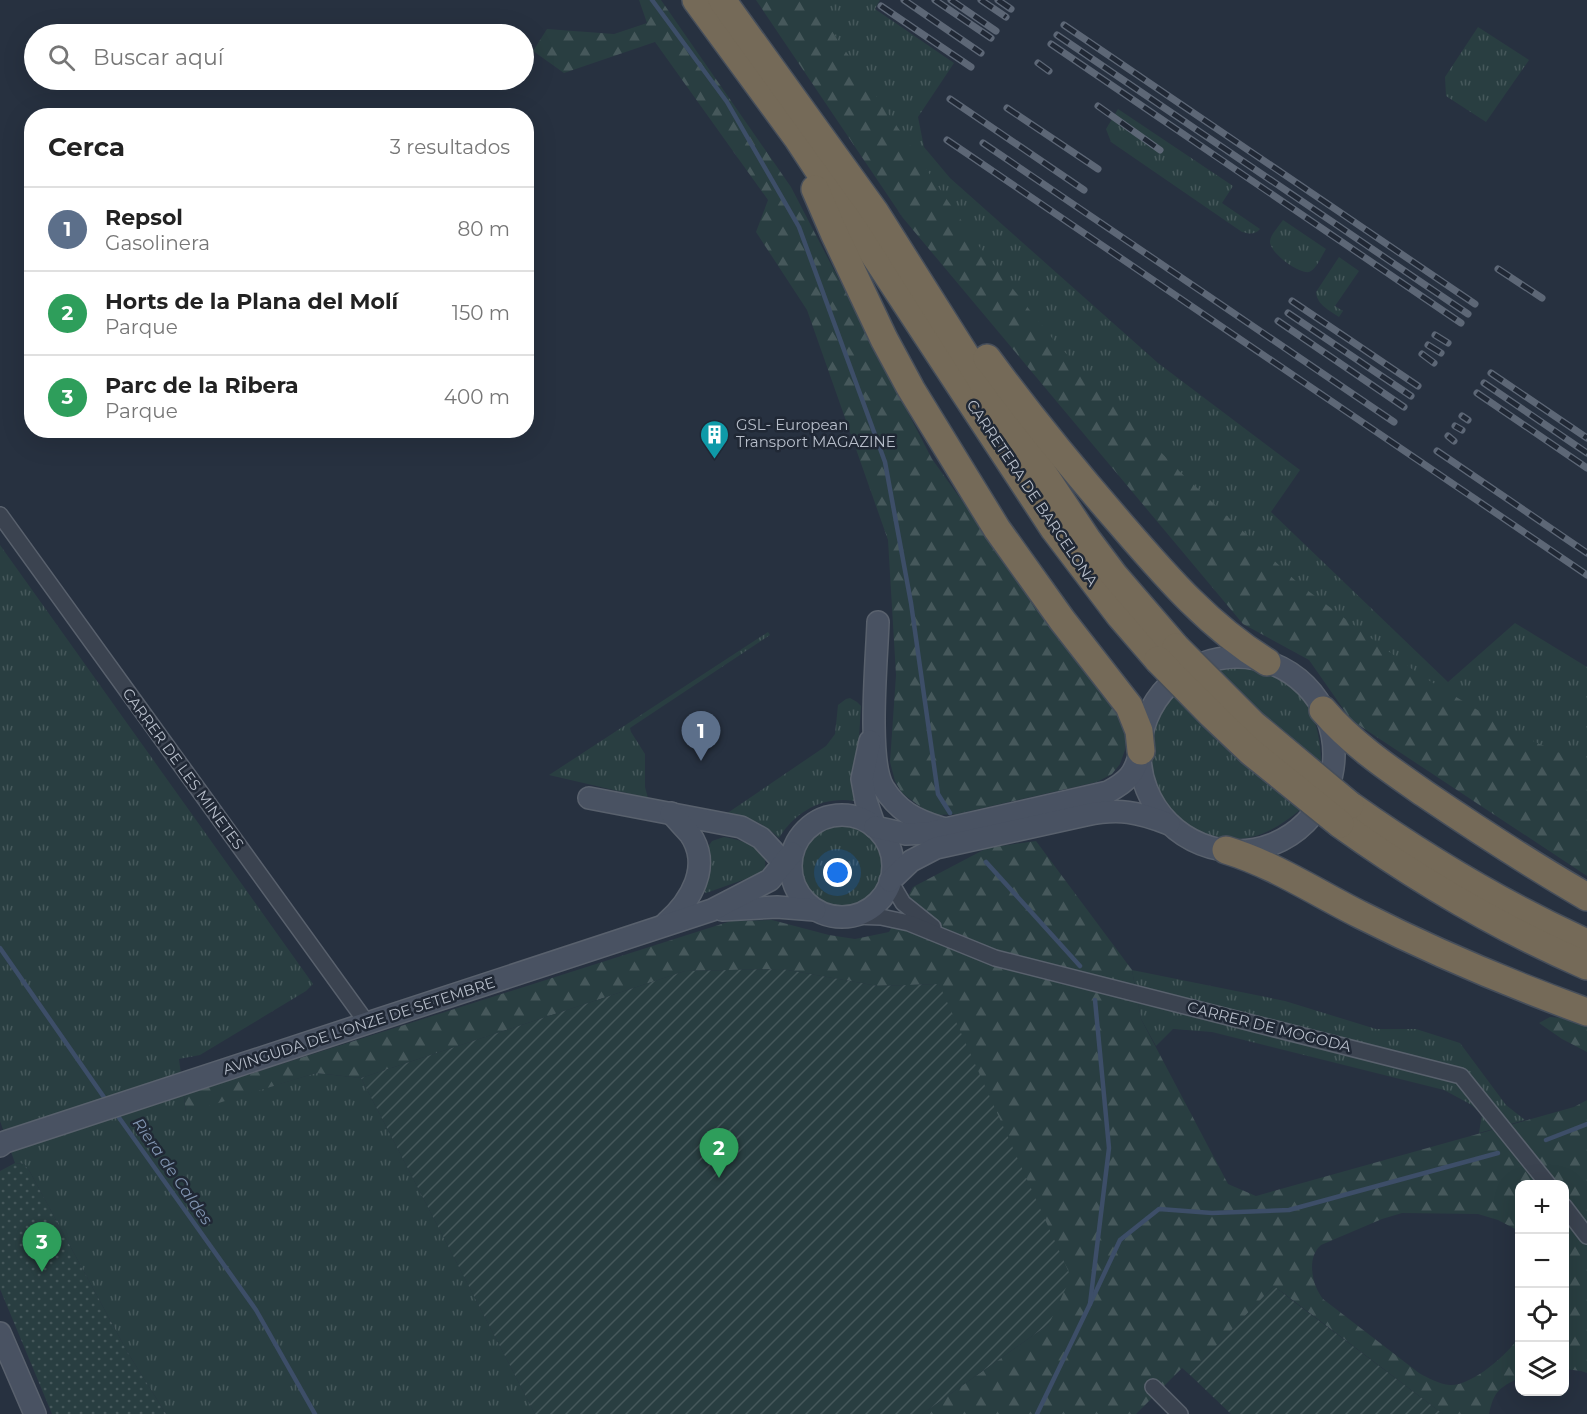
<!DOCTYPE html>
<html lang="es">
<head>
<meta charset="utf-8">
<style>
	:root { --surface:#fff; --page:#f2f2f2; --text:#222; --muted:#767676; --line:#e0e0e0; --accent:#b45309 }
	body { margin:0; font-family:Montserrat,sans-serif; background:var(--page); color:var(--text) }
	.controls { position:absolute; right:18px; bottom:18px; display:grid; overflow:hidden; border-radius:12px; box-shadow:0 6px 24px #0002 }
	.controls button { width:54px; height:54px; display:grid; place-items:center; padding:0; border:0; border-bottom:2px solid var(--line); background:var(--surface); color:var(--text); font:30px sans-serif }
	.you { position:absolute; left:838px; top:873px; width:21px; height:21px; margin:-15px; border:4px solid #fff; border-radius:50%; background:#1a73e8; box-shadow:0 0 0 9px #1a73e833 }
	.badge { display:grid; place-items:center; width:39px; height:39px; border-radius:50%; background:var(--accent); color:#fff; font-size:20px; font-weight:700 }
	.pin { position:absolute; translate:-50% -50px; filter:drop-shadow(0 2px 3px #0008) }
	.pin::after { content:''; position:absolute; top:32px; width:21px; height:18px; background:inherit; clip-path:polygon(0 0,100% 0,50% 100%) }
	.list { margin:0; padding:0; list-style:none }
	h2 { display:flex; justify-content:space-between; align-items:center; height:78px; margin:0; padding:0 24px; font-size:26px }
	h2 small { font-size:20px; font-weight:400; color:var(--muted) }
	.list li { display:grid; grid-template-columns:39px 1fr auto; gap:18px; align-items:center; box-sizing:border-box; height:84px; padding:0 24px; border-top:2px solid var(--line) }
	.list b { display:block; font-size:22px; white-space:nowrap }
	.list p { margin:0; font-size:20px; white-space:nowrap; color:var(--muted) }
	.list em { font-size:20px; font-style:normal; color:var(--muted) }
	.icon { flex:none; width:33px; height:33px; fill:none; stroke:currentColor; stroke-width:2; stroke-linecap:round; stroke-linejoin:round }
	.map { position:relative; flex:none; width:1587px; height:1414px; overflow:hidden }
	.search { position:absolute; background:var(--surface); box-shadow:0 6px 24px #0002; left:24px; top:24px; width:510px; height:66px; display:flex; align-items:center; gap:15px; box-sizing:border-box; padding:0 21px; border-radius:33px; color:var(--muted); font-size:22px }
	.panel { position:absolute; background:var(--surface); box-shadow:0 6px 24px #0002; left:24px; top:108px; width:510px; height:330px; border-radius:24px }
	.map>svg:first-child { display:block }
	.grass { fill:url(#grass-tufts) }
	.forest { fill:url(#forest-firs) }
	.park { fill:url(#park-dots) }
	.garden { fill:url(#garden-furrows) }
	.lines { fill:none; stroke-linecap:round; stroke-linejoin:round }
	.stream { stroke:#3d4e68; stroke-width:4.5 }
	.street-casing { stroke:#59616d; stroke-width:18 }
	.secondary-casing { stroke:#59616d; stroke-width:24 }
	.highway-casing { stroke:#464e5a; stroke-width:30 }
	.street { stroke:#3b4350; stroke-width:15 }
	.secondary { stroke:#495262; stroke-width:21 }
	.highway { stroke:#756a58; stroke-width:27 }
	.rail-casing { stroke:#5d6776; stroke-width:7 }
	.rail { stroke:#202835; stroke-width:4.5; stroke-dasharray:14; stroke-linecap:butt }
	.highway-bridge-casing { stroke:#464e5a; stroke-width:30; stroke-linecap:butt }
	.highway-bridge { stroke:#756a58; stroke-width:27 }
	.labels { text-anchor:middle; stroke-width:5; stroke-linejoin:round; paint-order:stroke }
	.poi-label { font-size:15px; fill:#b7beca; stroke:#202835; text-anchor:start }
	.street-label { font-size:15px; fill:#b7beca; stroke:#202835 }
	.water-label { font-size:16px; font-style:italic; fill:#8094b0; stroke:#202835 }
</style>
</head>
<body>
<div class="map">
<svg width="1587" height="1414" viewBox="0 0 1587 1414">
	<defs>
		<pattern id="grass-tufts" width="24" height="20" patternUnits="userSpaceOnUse" patternTransform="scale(1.5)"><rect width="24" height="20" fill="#293e41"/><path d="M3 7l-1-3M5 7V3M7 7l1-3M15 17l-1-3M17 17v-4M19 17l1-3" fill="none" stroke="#46585b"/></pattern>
		<pattern id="forest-firs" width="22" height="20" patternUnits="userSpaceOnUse" patternTransform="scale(1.5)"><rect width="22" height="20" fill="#293e41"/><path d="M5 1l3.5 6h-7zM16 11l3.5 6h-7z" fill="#46585b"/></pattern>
		<pattern id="park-dots" width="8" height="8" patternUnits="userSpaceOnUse" patternTransform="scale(1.5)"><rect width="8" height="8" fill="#293e41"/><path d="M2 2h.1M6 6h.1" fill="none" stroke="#46585b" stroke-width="1.8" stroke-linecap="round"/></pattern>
		<pattern id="garden-furrows" width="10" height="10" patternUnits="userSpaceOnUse" patternTransform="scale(1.5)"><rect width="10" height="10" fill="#293e41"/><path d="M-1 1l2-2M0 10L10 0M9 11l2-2" fill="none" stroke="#46585b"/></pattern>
	</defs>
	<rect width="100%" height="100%" fill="#273140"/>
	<g class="grass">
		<path d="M801 0H880L875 9 954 63 918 117 924 147 950 178 1158 363 1300 470 1271 512 1448 682 1515 623 1587 667V775L1462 711 1318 610 1095 400 982 260Z"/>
		<path d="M1478 27 1529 60 1486 122 1446 96 1445 77Z"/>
		<path d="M1118 109 1233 186 1222 203 1260 229C1255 235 1249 234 1242 232L1111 142 1106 129Z"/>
		<path d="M1283 220 1326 249C1322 255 1316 270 1309 272 1298 274 1269 252 1270 241 1271 234 1279 226 1283 220Z"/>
		<path d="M1339 257 1359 271 1335 306 1343 311 1339 317C1329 310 1317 305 1316 292Z"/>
		<path d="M0 545 313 984 306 991 200 1055 179 1059 186 1112 316 1073 361 1078 535 1414H166L128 1353 30 1172 24 1164 15 1163 0 1121Z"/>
		<path d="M768 632 770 635 630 728 631 732 645 754V787L648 798 549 775Z"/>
		<path d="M1236 667C1295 674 1321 706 1321 765L1265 717 1214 669Z"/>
		<path d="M1172 694 1232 754 1300 810C1285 822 1271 832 1252 837 1238 841 1220 838 1207 834 1157 817 1136 759 1159 713 1162 706 1168 700 1172 694Z"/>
		<path d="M850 698 857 702 861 706 855 801C823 796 796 811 779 838 761 821 750 818 726 814L826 746 835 734 838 705 846 699Z"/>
		<circle cx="841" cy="866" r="51"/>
		<path d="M724 837C740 840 769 846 765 868L757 875 706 893 702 890 705 851 712 841Z"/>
		<path d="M1132 970 1285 1001 1376 1029H1416L1460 1043 1506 1105 1525 1120 1479 1133 1482 1114 1470 1104 1444 1090 1212 1032 1173 1029 1156 1046 1141 1019Z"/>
	</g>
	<g class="forest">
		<path d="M639 0H661L791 187 932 459 1030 595 1113 702 1126 734 1125 750 1120 764 1112 774 1097 782 957 814 938 815 926 811 902 793 895 781 890 762 896 675 888 540 807 310 756 232 768 200 655 42 564 73 533 51 547 29 614 34 647 23Z"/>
		<path d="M756 0H813L821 15 978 245 1056 343 1177 469 1299 584 1420 675 1517 734 1587 765V876L1351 720 1309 660 1243 624 903 218Z"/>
		<path d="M1036 841 1132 970 1141 1019 1228 1184 1256 1196 1574 1107 1587 1100V1373L1581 1371 1565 1369 1564 1184H1520L1519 1231 1498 1220 1478 1214 1402 1213 1382 1219 1321 1245C1306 1258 1312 1285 1323 1299L1419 1373C1428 1378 1439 1384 1450 1385 1472 1386 1508 1354 1519 1337V1378C1499 1388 1494 1391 1489 1414H1443L1274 1286 1189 1374 1182 1368 1136 1414H922L1049 1324 939 984 878 986 782 969 685 971 361 1078 316 1073 186 1113 184 1095 731 921 772 920 829 935 855 939 889 932 913 887 987 848Z"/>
		<path d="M1550 1017 1564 1018 1587 1027V1052L1562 1039 1539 1023Z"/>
	</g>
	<path class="park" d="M15 1163 24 1164 30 1172 128 1353 166 1414H52L0 1289V1171Z"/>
	<g class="garden">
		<path d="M782 969 878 986 939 984 1071 1277 1049 1324 922 1414H535L361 1078 685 971Z"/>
		<path d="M1274 1286 1293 1301 1443 1414H1231L1189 1374Z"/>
	</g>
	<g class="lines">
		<g class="stream">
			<path d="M652 0 727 102 799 227 885 462 911 603 938 794 950 813"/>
			<path d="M986 862 1080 966"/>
			<path d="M0 948 108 1103"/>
			<path d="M115 1112 256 1310 315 1414"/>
			<path d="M1546 1140 1587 1124"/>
			<path d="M1090 1304 1120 1240 1159 1209 1212 1213 1289 1210 1498 1153"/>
			<path d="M1037 1414 1090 1304 1109 1148 1095 1000"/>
		</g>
		<defs>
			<g id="street">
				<path d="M0 515 367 1023"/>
				<path d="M890 881 903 903 933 927"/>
				<path d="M853 916 881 917 909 923 995 958 1461 1076 1548 1184"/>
				<path d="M1564 1206 1587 1236"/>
				<path d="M1153 1387 1180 1414"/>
			</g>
			<g id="secondary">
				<path d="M878 622C877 657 867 759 883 787 898 811 915 820 942 828"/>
				<circle cx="1237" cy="754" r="97"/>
				<path d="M870 741 862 779 866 801 875 827"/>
				<path d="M589 798 741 827 761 838 785 864"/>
				<circle cx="842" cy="866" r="51"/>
				<path d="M875 827 906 834 928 833 1108 792C1128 781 1135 774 1140 752"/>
				<path d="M890 881 911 861 936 848 1086 815C1119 808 1138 812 1169 824"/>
				<path d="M722 910 777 907 815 910"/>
				<path d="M666 923C691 901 712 866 690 834 684 827 677 820 671 813"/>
				<path d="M0 1146 5 1142 712 910 770 880 792 853"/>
				<path d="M0 1333 35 1414"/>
			</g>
			<g id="highway">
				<path d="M696 0 798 139 1054 529 1120 616 1158 660"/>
				<path d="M722 0 875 212 985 386 1087 539 1114 575 1176 647"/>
				<path d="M815 189 834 233 884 339 911 389 997 529 1062 620 1129 706 1139 731 1141 751"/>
				<path d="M987 358C1029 415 1073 469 1119 522 1164 574 1208 626 1267 662"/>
				<path d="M1323 710C1352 744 1389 769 1425 794 1478 830 1532 865 1587 897"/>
				<path d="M1350 805C1425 858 1503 905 1587 943"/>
				<path d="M1340 824C1418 880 1499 928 1587 966"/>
				<path d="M1226 850C1275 865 1315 892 1361 915 1434 952 1510 984 1587 1012"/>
			</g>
		</defs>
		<use href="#street" class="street-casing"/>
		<use href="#secondary" class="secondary-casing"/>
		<use href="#highway" class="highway-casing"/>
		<use href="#street" class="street"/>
		<use href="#secondary" class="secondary"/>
		<use href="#highway" class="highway"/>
		<defs>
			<g id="rail">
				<path d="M904 0 981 53"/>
				<path d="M935 0 991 38"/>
				<path d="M951 0 996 31"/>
				<path d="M981 0 1006 17"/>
				<path d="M998 0 1011 9"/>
				<path d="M881 6 971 67"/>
				<path d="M1064 25 1475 304"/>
				<path d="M1057 35 1468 314"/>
				<path d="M1051 44 1461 323"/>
				<path d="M1038 63 1049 71"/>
				<path d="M950 99 1084 190"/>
				<path d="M1098 106 1160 150"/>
				<path d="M1007 108 1098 169"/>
				<path d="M947 140 1587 575"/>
				<path d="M983 143 1394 422"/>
				<path d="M1498 269 1542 298"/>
				<path d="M1292 301 1418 386"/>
				<path d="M1288 313 1411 396"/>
				<path d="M1278 321 1404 407"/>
				<path d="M1435 335 1448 343"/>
				<path d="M1428 345 1441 353"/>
				<path d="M1422 354 1434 363"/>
				<path d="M1491 373 1587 438"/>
				<path d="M1484 383 1587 453"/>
				<path d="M1477 393 1587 468"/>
				<path d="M1462 416 1468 420"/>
				<path d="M1455 426 1462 430"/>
				<path d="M1448 436 1454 441"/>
				<path d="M1437 451 1587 553"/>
			</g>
		</defs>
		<use href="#rail" class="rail-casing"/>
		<use href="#rail" class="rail"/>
		<defs>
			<g id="highway-bridge">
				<path d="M1176 647 1253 724 1350 805"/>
				<path d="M1158 660 1212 715 1251 752 1340 824"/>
			</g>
		</defs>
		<use href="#highway-bridge" class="highway-bridge-casing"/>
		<use href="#highway-bridge" class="highway-bridge"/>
	</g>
	<defs>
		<symbol id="building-pin" viewBox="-11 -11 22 30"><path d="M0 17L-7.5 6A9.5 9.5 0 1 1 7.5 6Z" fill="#0f9aa8" stroke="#202835"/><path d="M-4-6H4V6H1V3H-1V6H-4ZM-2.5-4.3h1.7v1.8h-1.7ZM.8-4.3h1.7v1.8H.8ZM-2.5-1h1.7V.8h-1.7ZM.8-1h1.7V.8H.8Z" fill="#fff"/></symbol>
	</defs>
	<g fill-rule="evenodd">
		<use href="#building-pin" x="698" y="418" width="33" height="45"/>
	</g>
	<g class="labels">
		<g class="poi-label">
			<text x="736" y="430">GSL- European<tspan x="736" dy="17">Transport MAGAZINE</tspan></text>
		</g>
		<g class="street-label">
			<text transform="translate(1032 493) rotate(56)" y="5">CARRETERA DE BARCELONA</text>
			<text transform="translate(183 769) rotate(54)" y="5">CARRER DE LES MINETES</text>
			<text transform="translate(359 1026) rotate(-18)" y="5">AVINGUDA DE L'ONZE DE SETEMBRE</text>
			<text transform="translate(1269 1027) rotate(14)" y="5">CARRER DE MOGODA</text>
		</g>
		<g class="water-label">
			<text transform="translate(173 1171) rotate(55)" y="6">Riera de Caldes</text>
		</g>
	</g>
</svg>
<div class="controls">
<button>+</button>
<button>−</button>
<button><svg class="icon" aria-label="locate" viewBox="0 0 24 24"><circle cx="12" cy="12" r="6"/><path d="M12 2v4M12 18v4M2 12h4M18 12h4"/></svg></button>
<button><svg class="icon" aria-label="layers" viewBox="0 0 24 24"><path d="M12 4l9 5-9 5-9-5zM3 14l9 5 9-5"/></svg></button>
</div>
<div class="you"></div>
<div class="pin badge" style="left:701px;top:761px;background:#5c6f8a">1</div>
<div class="pin badge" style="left:719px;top:1178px;background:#2e9e5b">2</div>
<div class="pin badge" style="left:42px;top:1272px;background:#2e9e5b">3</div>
<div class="search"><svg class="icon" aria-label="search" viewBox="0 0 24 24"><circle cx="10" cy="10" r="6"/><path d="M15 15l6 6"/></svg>Buscar aquí</div>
<section class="panel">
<h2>Cerca<small>3 resultados</small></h2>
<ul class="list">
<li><span class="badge" style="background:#5c6f8a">1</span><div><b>Repsol</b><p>Gasolinera</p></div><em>80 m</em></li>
<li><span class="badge" style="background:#2e9e5b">2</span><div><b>Horts de la Plana del Molí</b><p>Parque</p></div><em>150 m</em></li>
<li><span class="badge" style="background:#2e9e5b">3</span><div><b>Parc de la Ribera</b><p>Parque</p></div><em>400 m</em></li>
</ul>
</section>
</div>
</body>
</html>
